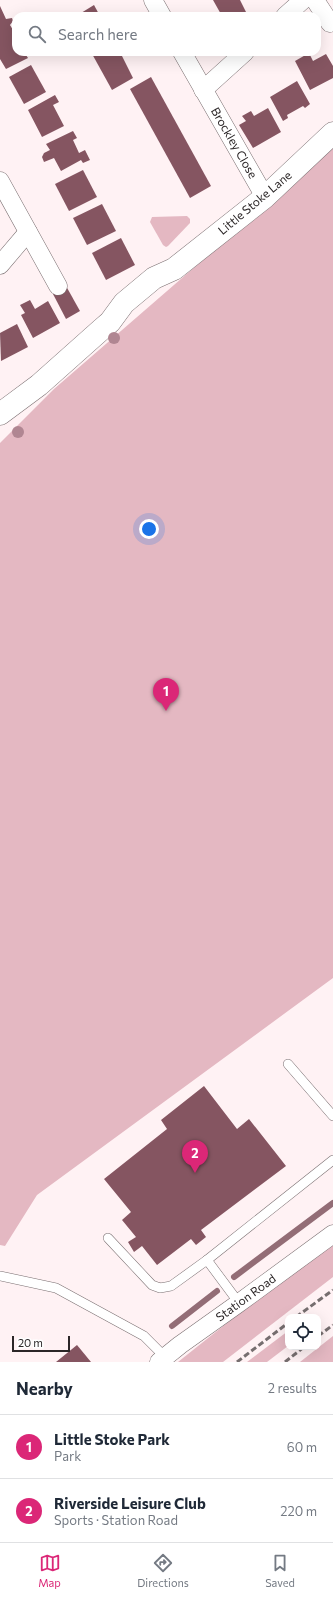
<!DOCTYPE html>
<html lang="en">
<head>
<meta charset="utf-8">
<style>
	:root { --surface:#fff; --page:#f2f2f3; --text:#1f2937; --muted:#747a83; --line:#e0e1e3; --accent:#db2777 }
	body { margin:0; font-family:Commissioner,sans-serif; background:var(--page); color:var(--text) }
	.controls { position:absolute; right:12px; bottom:12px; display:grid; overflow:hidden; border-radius:8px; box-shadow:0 4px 16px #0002 }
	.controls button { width:36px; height:36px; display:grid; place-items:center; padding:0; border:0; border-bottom:1px solid var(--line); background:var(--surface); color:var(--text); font:20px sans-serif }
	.scale { position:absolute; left:12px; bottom:10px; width:58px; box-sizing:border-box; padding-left:4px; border:2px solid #2b2627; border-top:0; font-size:11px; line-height:14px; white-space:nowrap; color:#2b2627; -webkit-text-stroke:3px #fff; paint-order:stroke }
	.you { position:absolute; left:149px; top:529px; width:14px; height:14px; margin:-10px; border:3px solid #fff; border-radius:50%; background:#1a73e8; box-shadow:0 0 0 6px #1a73e833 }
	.badge { display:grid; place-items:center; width:26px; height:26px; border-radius:50%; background:var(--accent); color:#fff; font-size:13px; font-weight:700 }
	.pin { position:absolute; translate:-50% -33px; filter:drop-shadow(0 1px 2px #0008) }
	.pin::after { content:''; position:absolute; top:21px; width:14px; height:12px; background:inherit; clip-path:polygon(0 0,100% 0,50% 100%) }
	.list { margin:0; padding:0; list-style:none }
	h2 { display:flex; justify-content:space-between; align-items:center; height:52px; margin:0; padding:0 16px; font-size:17px }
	h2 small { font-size:13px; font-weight:400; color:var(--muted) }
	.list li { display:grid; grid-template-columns:26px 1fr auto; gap:12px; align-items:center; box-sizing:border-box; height:64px; padding:0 16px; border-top:1px solid var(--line) }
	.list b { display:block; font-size:15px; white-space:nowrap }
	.list p { margin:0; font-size:13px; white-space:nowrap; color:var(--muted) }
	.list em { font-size:13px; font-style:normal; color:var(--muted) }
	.icon { flex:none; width:22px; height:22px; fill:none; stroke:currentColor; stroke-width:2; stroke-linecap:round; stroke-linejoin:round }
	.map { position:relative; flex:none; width:333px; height:1362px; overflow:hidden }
	.search { position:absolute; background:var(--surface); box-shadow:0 4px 16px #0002; left:12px; right:12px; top:12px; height:44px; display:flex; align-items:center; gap:10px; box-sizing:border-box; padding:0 14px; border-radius:12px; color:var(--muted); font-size:15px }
	.sheet { height:180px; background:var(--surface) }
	nav { display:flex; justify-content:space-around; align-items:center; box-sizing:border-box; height:56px; border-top:1px solid var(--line); background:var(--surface); font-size:11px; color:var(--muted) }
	nav a { display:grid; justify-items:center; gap:2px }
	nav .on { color:var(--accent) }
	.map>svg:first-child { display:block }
	.green { fill:#e4b8c2 }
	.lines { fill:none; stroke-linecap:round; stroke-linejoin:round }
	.stream { stroke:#936d76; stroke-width:6 }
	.building { fill:#855561 }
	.lane-casing { stroke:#7a6f71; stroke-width:10 }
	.street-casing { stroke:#7a6f71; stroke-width:19 }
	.secondary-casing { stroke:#7a6f71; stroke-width:23 }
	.lane { stroke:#fff; stroke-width:9 }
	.street { stroke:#fff; stroke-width:18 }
	.secondary { stroke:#fff; stroke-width:22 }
	.rail { stroke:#766e6f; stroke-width:3; stroke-dasharray:6 3; stroke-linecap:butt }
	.tree { fill:#b08692 }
	.labels { text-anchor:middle; stroke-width:4; stroke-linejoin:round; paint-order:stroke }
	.street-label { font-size:12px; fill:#2b2627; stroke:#fff }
</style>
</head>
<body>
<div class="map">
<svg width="333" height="1362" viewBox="0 0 333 1362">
	<rect width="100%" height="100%" fill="#fff2f4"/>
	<g class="green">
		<path d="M333 146V978L37 1195 5 1246 0 1245V443L54 389 317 161Z"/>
		<path d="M187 216 190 219V223L168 246 166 247 163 245 150 222 152 217Z"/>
		<path d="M333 1242V1277L223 1362H178L237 1315Z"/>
		<path d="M288 1331V1346L267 1362H247Z"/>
		<path d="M333 1336V1362H300Z"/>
	</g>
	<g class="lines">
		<g class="stream">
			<path d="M234 1277 333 1203"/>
			<path d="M172 1326 217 1291"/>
		</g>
	</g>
	<g class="building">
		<path d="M213 0H240L248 16H222Z"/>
		<path d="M94 5 100 16H83L81 13Z"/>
		<path d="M0 6 6 19 12 18 13 21 10 25 13 30 16 29V52H24L28 58 6 69 0 59Z"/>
		<path d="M91 52H120L133 78 112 90Z"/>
		<path d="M309 53 313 61 326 54 333 66V78L310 90 295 61Z"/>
		<path d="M31 65 46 92 24 104 9 77Z"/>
		<path d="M151 77 211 186 190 198 130 89Z"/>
		<path d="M297 81 310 104 305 108 303 106 287 115 288 118 283 121 270 97Z"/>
		<path d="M55 95 59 102 53 105 64 126 42 137 28 110Z"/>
		<path d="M268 108 281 132 253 148 239 125 246 121 242 116 251 111 254 116Z"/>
		<path d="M73 131 77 138 73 140 79 153 85 150 90 160 83 163 81 160 61 171 54 158 44 162 42 157 44 153 50 150 46 144Z"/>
		<path d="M83 170 97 197 69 211 55 184Z"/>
		<path d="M102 204 116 231 87 245 73 218Z"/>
		<path d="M121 238 135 265 106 280 92 253Z"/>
		<path d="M66 286 80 311 66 319 53 294Z"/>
		<path d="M30 300 35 309 48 301 60 323 33 338 21 315 25 313 20 305Z"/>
		<path d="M17 324 28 347 1 361 0 333Z"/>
		<path d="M204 1086 237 1129 249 1119 286 1166 201 1230 206 1237 196 1245 191 1239 157 1265 142 1246 134 1252 128 1242 136 1237 122 1220 131 1212 104 1179 167 1129 161 1120Z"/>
		<path d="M77 1345 91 1362H56Z"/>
	</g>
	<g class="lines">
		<defs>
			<g id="lane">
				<path d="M288 1064 333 1116"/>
				<path d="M108 1238 152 1285 160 1288 171 1286 207 1260 239 1303"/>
				<path d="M207 1260 333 1160"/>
				<path d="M0 1276 56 1288 144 1336 165 1357"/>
			</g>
			<g id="street">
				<path d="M153 0 162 16"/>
				<path d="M315 0 330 23"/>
				<path d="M285 16 303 0"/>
				<path d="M182 52 265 197"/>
				<path d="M203 90 245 52"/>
				<path d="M0 181 58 286"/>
				<path d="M0 265 28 232"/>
				<path d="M159 1362 180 1345 239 1303 333 1234"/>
			</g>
			<path id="secondary" d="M0 414 39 385 103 328 110 322 124 303 154 278 174 269 265 197 333 133"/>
		</defs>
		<use href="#lane" class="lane-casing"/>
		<use href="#street" class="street-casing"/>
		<use href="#secondary" class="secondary-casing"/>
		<use href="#lane" class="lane"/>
		<use href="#street" class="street"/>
		<use href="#secondary" class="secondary"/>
		<g class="rail">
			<path d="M296 1317 333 1290"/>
			<path d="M318 1336 333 1325"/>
			<path d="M237 1362 288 1323"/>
			<path d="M285 1362 304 1347"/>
		</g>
	</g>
	<g class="tree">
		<circle cx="114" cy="338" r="6"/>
		<circle cx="18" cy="432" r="6"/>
	</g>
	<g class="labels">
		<g class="street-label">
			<text transform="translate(234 143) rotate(60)" y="4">Brockley Close</text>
			<text transform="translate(255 203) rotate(-40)" y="4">Little Stoke Lane</text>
			<text transform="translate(246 1298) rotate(-36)" y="4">Station Road</text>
		</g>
	</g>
</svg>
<div class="controls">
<button><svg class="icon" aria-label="locate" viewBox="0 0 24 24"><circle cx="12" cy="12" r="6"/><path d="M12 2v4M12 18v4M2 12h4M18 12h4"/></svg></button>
</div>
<div class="scale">20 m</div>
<div class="you"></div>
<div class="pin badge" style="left:166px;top:711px">1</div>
<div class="pin badge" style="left:195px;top:1173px">2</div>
<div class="search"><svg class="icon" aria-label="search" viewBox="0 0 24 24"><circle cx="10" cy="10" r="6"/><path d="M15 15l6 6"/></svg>Search here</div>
</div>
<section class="sheet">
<h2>Nearby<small>2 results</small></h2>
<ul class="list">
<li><span class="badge">1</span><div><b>Little Stoke Park</b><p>Park</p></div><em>60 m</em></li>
<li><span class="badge">2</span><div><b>Riverside Leisure Club</b><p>Sports · Station Road</p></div><em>220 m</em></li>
</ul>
</section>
<nav>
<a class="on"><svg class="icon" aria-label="map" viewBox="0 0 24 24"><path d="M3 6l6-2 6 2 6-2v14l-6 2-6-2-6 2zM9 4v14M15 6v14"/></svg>Map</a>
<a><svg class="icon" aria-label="directions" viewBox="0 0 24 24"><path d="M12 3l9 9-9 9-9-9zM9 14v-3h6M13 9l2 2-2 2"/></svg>Directions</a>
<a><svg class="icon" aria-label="saved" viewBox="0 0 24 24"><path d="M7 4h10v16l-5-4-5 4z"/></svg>Saved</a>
</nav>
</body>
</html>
